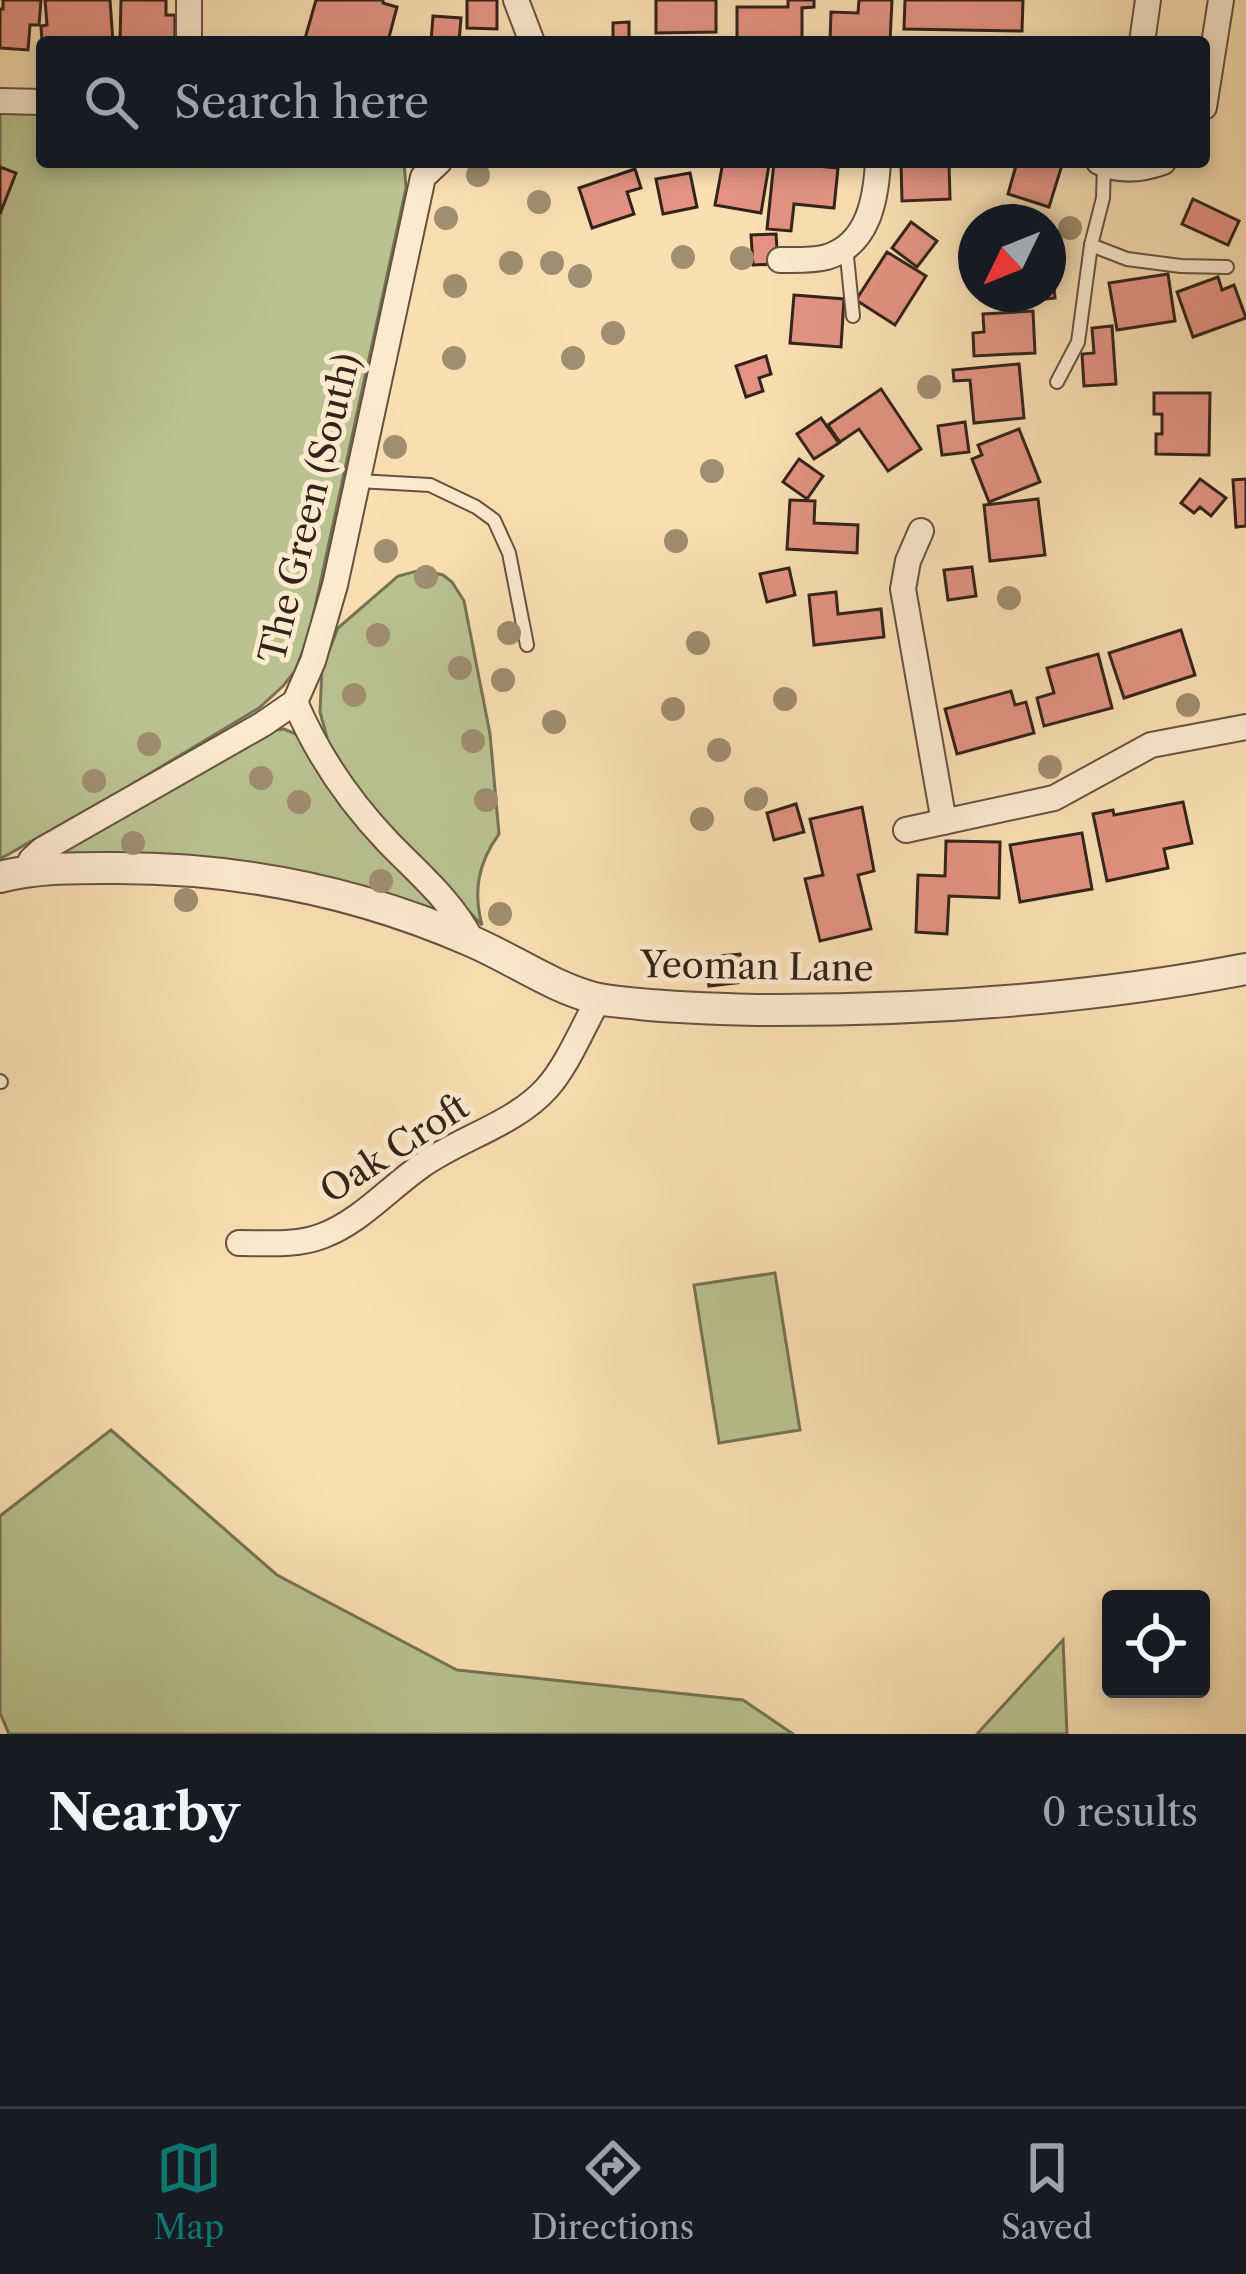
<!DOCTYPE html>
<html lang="en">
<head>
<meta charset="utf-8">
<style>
	:root { --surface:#171b24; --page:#242831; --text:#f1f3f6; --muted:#9ea1a6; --line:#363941; --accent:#0f766e }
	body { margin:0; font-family:"Libre Caslon Text",serif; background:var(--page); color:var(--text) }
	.controls { position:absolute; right:36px; bottom:36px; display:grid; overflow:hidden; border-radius:12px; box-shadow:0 6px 18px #0003 }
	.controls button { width:108px; height:108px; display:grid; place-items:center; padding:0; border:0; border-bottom:3px solid var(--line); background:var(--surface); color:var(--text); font:60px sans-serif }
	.compass { position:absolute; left:958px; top:204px; width:108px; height:108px; border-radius:50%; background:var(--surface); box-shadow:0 6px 18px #0003; rotate:227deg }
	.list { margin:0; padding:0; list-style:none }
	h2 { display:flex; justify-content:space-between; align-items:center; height:156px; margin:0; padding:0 48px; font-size:51px }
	h2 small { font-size:39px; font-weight:400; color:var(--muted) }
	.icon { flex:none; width:66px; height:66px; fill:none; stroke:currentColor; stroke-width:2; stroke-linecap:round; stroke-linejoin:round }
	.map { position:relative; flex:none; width:1246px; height:1734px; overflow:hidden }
	.search { position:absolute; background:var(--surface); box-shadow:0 6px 18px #0003; left:36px; right:36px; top:36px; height:132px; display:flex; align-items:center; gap:30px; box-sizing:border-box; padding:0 42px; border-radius:12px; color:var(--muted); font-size:45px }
	.sheet { height:372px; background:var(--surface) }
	nav { display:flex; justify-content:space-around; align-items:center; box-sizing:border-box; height:168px; border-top:3px solid var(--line); background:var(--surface); font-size:33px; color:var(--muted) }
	nav a { display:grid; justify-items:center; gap:6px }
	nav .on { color:var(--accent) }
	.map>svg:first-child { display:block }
	.green { fill:#bac390; stroke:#767356; stroke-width:3 }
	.building { fill:#e49382; stroke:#32231b; stroke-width:3 }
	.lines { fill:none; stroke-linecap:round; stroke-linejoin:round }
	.service-casing { stroke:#645241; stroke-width:16 }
	.minor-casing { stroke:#645241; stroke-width:28 }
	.tertiary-casing { stroke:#645241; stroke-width:34 }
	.service { stroke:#fceace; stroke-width:12 }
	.minor { stroke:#fceace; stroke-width:24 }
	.tertiary { stroke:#fceace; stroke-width:30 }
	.tree { fill:#9f8e6f }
	.labels { text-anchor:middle; stroke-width:10; stroke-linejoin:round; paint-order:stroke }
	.street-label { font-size:36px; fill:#32231b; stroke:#fceace }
</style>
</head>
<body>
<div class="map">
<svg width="1246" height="1734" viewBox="0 0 1246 1734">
	<rect width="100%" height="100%" fill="#fbdfb3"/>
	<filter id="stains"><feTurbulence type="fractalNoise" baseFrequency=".00167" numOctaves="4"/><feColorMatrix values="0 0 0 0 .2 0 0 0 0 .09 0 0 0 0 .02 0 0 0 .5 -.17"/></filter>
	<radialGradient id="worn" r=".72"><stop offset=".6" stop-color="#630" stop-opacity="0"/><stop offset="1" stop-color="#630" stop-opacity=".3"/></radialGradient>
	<g class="green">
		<path d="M0 112H42V162H404L406 188 309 635 295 671 283 686 259 708 129 786 0 859Z"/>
		<path d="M421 570 443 575 452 582 464 601 490 734 499 834C478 863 473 891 482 925L358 795 332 756 320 712 322 668 338 628 398 576Z"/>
		<path d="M284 729 298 735 434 903 433 911 61 856 62 850 276 730Z"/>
		<path d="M775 1273 800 1430 719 1443 694 1285Z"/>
		<path d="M111 1430 277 1575 457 1670 743 1700 793 1734H9L0 1713V1516Z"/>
		<path d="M1063 1640 1067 1734H977Z"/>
	</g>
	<g class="building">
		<path d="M3 0H41L39 25H30L28 50 0 48V9H3Z"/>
		<path d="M45 0H110L113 42H42L41 26 47 25Z"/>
		<path d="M121 0H166V15H175V42H120Z"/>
		<path d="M316 0H383V3L397 7 388 41 390 42H304Z"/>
		<path d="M467 0H497V29L467 28Z"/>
		<path d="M656 0H716V32L656 33Z"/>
		<path d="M788 0H814V7L802 8V40H737V7H788Z"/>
		<path d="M859 0H892L890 42H830L831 12 858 13Z"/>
		<path d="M905 0H1023L1022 31 904 29Z"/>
		<path d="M433 16 461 18 459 42H431Z"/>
		<path d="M629 22V42H567V38H613V23Z"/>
		<path d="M723 162 769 165 761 213 715 205Z"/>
		<path d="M774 162 838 168 834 208 794 204 791 231 767 229Z"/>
		<path d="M901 162H949L950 199 902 201Z"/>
		<path d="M1017 162H1052L1062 165 1049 207 1008 194Z"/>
		<path d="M0 167 16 173 0 214Z"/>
		<path d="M635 169 641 188 627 192 634 214 592 228 579 188Z"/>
		<path d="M690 173 697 207 663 214 656 179Z"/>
		<path d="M1193 199 1239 221 1228 245 1182 224Z"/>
		<path d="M911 222 937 241 917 267 892 248Z"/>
		<path d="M776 234 778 264 753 265 751 235Z"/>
		<path d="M887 252 926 276 895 325 856 300Z"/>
		<path d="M1051 257 1055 298 1002 304 1001 294H1048V258Z"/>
		<path d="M1168 274 1175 321 1117 330 1109 283Z"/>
		<path d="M1218 277 1222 290 1234 285 1246 318 1193 337 1177 292Z"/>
		<path d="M794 295 844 299 841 347 790 343Z"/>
		<path d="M1033 311 1035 353 974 356 973 333 984 332 983 314Z"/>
		<path d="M1112 326 1116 384 1084 386 1082 354 1094 353 1092 328Z"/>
		<path d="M766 356 771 374 759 378 763 391 746 397 736 366Z"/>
		<path d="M1019 364 1024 418 974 423 970 380 954 381 953 370Z"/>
		<path d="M881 389 921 449 888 471 859 429 840 442 828 425Z"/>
		<path d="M1154 393H1210L1209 455 1156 454V434H1162V414H1154Z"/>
		<path d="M821 418 839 443 814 459 797 434Z"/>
		<path d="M965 422 969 452 942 455 938 426Z"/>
		<path d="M1019 429 1040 482 989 502 972 459 982 455 978 445Z"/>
		<path d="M799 459 823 476 807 499 783 482Z"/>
		<path d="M1200 479 1226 498 1211 516 1200 507 1194 513 1181 503Z"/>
		<path d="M1246 479V526L1236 527 1233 480Z"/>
		<path d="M1038 499 1045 555 990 561 984 505Z"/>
		<path d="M790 500 815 501 814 523 858 525 857 553 787 549Z"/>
		<path d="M972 567 976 596 948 600 944 570Z"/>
		<path d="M789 568 795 595 767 602 760 574Z"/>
		<path d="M836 592 838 614 881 609 884 637 814 645 809 595Z"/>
		<path d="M1181 630 1195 675 1124 698 1109 653Z"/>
		<path d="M1098 654 1112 708 1044 726 1037 698 1054 693 1047 668Z"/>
		<path d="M1011 691 1015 705 1026 702 1034 733 957 754 945 709Z"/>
		<path d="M1183 802 1192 843 1164 849 1168 868 1107 881 1093 814 1113 810 1114 815Z"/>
		<path d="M796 804 804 832 774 840 767 813Z"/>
		<path d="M862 807 874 871 858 875 871 929 820 941 805 879 823 875 810 819Z"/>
		<path d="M1082 833 1092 889 1020 902 1010 845Z"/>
		<path d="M946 841 1000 842 999 898 949 896 947 934 916 932 918 875 945 876Z"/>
		<path d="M740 954 744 982 709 986 706 957Z"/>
	</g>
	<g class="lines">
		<defs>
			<g id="service">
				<path d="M1104 165 1103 198 1091 245 1127 259 1181 266 1227 267"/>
				<path d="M846 247 853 316"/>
				<path d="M1057 382 1078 342 1091 245"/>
				<path d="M358 481 430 485 476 507 494 520 509 553 527 645"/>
				<path d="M0 1081 1 1082"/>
			</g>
			<g id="minor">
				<path d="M189 0V42"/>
				<path d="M516 0 532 42"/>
				<path d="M1142 42 1148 0"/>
				<path d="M0 101 42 102"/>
				<path d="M1204 107 1221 0"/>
				<path d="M439 162 423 177 335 585 313 661 295 702C317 754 348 800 388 842 418 873 453 902 472 941"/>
				<path d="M1099 162C1120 172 1141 170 1163 162"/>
				<path d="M780 260C795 260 812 261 827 257 869 244 876 198 878 162"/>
				<path d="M921 531 908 561 903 589 944 822"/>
				<path d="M906 830 1054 798 1151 745 1246 727"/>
				<path d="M28 870 31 860 42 850 263 724 295 702"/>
				<path d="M239 1243C267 1243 296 1246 322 1236 360 1222 388 1189 421 1166 460 1138 515 1124 547 1088 567 1066 583 1027 598 1000"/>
			</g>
			<path id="tertiary" d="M0 877C39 867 77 868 117 868 239 868 359 892 471 941 513 959 550 986 594 998 609 1002 625 1002 639 1004 679 1008 718 1009 757 1010 922 1011 1085 1000 1246 969"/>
		</defs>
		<use href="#service" class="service-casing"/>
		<use href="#minor" class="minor-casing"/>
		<use href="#tertiary" class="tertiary-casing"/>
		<use href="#service" class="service"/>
		<use href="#minor" class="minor"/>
		<use href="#tertiary" class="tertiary"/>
	</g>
	<g class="tree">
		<circle cx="478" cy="175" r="12"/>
		<circle cx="539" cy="202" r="12"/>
		<circle cx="446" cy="218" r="12"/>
		<circle cx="1070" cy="228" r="12"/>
		<circle cx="683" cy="257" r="12"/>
		<circle cx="742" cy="258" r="12"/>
		<circle cx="511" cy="263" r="12"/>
		<circle cx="552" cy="263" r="12"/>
		<circle cx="580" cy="276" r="12"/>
		<circle cx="455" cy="286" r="12"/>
		<circle cx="613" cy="333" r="12"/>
		<circle cx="454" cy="358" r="12"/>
		<circle cx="573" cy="358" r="12"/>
		<circle cx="929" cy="387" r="12"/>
		<circle cx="395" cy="447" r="12"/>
		<circle cx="712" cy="471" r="12"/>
		<circle cx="676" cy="541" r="12"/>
		<circle cx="386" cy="551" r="12"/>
		<circle cx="426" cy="577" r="12"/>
		<circle cx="1009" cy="598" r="12"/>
		<circle cx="509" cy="633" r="12"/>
		<circle cx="378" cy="635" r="12"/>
		<circle cx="698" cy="643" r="12"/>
		<circle cx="460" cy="668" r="12"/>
		<circle cx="503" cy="680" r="12"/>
		<circle cx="354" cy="695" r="12"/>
		<circle cx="785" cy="699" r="12"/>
		<circle cx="1188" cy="705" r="12"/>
		<circle cx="673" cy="709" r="12"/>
		<circle cx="554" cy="722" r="12"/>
		<circle cx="473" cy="741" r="12"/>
		<circle cx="149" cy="744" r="12"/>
		<circle cx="719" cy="750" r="12"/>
		<circle cx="1050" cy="767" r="12"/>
		<circle cx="261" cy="778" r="12"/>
		<circle cx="94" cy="781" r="12"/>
		<circle cx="756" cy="799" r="12"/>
		<circle cx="486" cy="800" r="12"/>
		<circle cx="299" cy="802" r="12"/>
		<circle cx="702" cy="819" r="12"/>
		<circle cx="133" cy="843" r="12"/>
		<circle cx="381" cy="881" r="12"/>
		<circle cx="186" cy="900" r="12"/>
		<circle cx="500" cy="914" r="12"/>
	</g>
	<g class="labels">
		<g class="street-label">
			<text transform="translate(309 508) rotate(-76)" y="13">The Green (South)</text>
			<text transform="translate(757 966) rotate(1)" y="13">Yeoman Lane</text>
			<text transform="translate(394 1148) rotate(-33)" y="13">Oak Croft</text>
		</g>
	</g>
	<rect width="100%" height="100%" filter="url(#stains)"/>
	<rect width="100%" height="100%" fill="url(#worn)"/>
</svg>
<div class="controls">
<button><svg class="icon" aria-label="locate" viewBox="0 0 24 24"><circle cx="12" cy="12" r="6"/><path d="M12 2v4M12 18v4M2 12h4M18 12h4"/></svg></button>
</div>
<svg class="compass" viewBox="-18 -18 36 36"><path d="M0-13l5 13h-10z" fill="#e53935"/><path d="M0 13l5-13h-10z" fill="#9ea1a6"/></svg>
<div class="search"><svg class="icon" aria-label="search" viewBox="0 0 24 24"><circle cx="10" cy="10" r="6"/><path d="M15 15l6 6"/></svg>Search here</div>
</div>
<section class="sheet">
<h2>Nearby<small>0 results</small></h2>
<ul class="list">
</ul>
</section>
<nav>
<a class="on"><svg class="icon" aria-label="map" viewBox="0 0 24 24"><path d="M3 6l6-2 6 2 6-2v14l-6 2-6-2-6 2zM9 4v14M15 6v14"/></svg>Map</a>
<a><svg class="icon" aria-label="directions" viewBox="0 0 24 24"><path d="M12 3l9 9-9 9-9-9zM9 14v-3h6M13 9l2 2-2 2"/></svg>Directions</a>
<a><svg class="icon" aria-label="saved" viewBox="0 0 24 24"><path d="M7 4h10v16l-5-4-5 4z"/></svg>Saved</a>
</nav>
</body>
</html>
